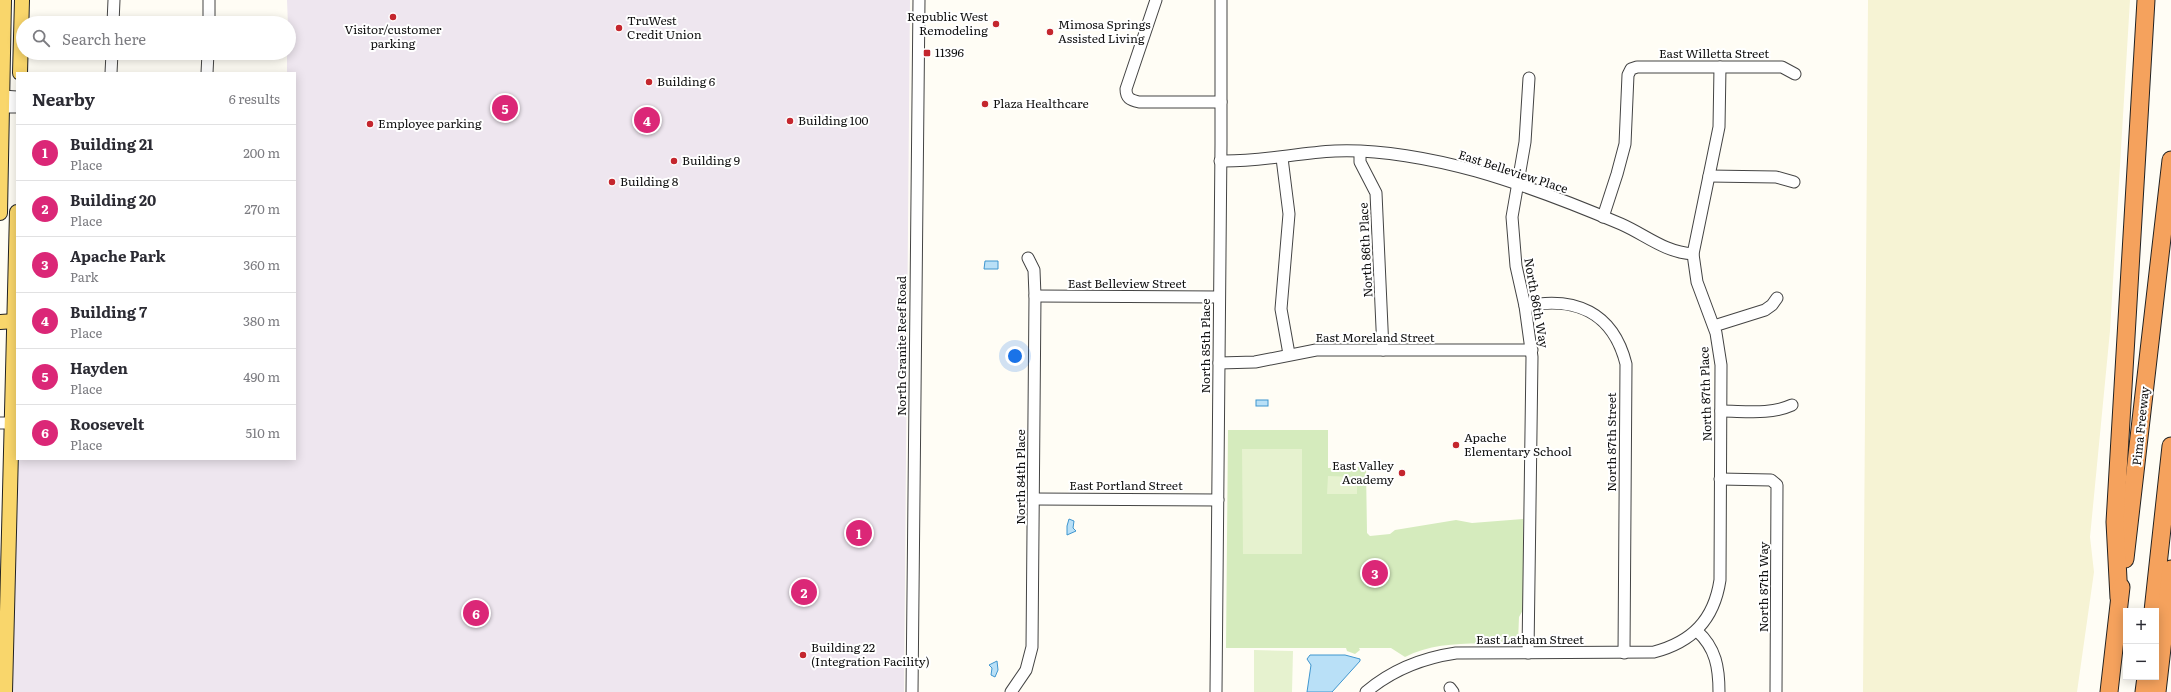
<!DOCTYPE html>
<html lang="en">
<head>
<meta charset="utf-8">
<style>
	:root { --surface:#fff; --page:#f7f7f7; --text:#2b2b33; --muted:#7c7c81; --line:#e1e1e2; --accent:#db2777 }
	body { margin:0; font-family:Literata,serif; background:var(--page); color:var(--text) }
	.controls { position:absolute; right:12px; bottom:12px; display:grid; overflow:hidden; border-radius:0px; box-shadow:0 2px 10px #0003 }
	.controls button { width:36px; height:36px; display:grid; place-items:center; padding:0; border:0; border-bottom:1px solid var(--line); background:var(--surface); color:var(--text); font:20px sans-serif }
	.you { position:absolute; left:1015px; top:356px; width:14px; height:14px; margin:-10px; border:3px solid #fff; border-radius:50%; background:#1a73e8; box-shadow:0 0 0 6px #1a73e833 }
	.badge { display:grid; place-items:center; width:26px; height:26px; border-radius:50%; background:var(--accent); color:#fff; font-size:13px; font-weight:700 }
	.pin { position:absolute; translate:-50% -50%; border:2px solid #fff; box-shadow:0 1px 4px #0006 }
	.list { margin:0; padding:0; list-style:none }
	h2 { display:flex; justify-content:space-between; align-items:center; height:52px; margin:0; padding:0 16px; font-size:17px }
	h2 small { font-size:13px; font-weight:400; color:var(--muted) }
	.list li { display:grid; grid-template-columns:26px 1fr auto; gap:12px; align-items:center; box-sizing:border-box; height:56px; padding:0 16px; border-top:1px solid var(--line) }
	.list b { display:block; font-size:15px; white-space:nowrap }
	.list p { margin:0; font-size:13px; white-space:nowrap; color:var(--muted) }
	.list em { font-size:13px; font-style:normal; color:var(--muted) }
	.icon { flex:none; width:22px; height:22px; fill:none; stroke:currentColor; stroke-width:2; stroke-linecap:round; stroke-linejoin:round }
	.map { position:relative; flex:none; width:2171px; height:692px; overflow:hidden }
	.search { position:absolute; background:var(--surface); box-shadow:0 2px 10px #0003; left:16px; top:16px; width:280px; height:44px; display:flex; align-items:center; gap:10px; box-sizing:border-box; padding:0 14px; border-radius:22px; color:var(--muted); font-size:15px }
	.panel { position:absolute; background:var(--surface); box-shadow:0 2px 10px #0003; left:16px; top:72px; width:280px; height:388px; border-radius:0px }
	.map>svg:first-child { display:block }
	.industrial { fill:#eee6ef }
	.farmland { fill:#f6f3d4 }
	.green { fill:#d5ebbd }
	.pitch { fill:#e6f2cf }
	.water { fill:#b9e0f7; stroke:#3f96cf }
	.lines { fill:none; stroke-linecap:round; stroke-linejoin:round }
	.minor-casing { stroke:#444; stroke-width:13 }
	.major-casing { stroke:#222; stroke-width:16 }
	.highway-casing { stroke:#222; stroke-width:19 }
	.minor { stroke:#fff; stroke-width:11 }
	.major { stroke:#f9d66b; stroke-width:14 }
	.highway { stroke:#f5a25d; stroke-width:17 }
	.poi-dot { fill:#c4262e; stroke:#fff; stroke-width:1.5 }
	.labels { text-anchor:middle; stroke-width:4; stroke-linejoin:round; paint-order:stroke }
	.poi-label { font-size:12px; fill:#111; stroke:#fff; text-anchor:start }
	.street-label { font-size:12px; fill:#111; stroke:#fff }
</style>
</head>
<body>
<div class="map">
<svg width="2171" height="692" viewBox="0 0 2171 692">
	<rect width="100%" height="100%" fill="#fffdf5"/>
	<path class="industrial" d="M287 0H910L904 692H11L19 459H295V73H287V53H289Z"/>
	<path class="farmland" d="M1868 0H2130L2110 331 2090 537 2094 572 2077 692H1863Z"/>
	<path class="green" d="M1228 430H1328V468L1366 467 1367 533 1370 536 1390 534 1395 530 1456 520 1472 523 1523 519V610L1519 617 1518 642 1516 644C1480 644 1438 640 1405 657L1391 648H1359L1360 650 1355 654 1347 651 1346 648H1226Z"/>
	<g class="pitch">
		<path d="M1242 449H1302V554H1243Z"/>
		<path d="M1328 476 1357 477V494H1327Z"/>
		<path d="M1254 650 1293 651 1292 692H1254Z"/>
	</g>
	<g class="water">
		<path d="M985 261H998V269H984Z"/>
		<rect x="1256" y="400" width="12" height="6"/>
		<path d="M1069 519 1074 521 1073 528 1076 531 1067 535V526Z"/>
		<path d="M1310 655H1345L1360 659V661L1332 692H1307L1311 665 1307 659Z"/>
		<path d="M997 661 998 670 995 677 991 675 992 668 989 665Z"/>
	</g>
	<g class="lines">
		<defs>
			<g id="minor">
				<path d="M1156 0 1126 89C1126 98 1130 100 1139 102H1221"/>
				<path d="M113 23 114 0"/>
				<path d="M209 23V0"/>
				<path d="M111 73 112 53"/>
				<path d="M207 73 208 53"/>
				<path d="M2 96 17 97"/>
				<path d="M2 107H17"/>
				<path d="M1360 152V162L1376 193 1383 350"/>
				<path d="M1282 158 1289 214 1281 309 1289 354"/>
				<path d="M1220 161C1260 162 1296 153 1335 151 1379 149 1433 159 1476 171 1525 185 1574 204 1621 224 1646 235 1664 252 1693 254"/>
				<path d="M1709 176 1776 177 1794 182"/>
				<path d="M1603 217 1617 174 1625 144 1628 75 1631 69 1637 67H1782L1795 74"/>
				<path d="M1035 296 1219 297"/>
				<path d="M1525 306C1575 296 1613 312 1626 364L1624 653"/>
				<path d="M1714 326 1765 310 1772 305 1777 298"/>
				<path d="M1219 363 1255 362 1316 350H1532"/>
				<path d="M1721 411C1745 411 1770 415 1792 405"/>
				<path d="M0 423H13"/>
				<path d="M1720 479 1771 480 1777 485 1776 692"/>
				<path d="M1034 499 1218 500"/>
				<path d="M1697 631C1716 648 1719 668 1719 692"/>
				<path d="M1528 653 1532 357 1525 306 1516 266 1512 217 1525 142 1529 78"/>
				<path d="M1450 688 1453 692"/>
				<path d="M912 692 919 0"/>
				<path d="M1011 692 1026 670 1032 647 1035 296 1034 270 1028 258"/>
				<path d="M1216 692 1221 144V0"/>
				<path d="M1366 692C1393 669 1422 658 1456 653L1654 652C1692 642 1714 620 1720 580L1721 365 1716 333 1697 282 1693 254 1719 127 1720 67"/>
			</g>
			<g id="major">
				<path d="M20 73 22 0"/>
				<path d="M0 213 4 0"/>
				<path d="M0 322 15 321"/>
				<path d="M5 692 17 212"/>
			</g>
			<g id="highway">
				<path d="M2125 559 2171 160"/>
				<path d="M2119 598 2115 522 2146 0"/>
				<path d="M2153 611 2171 446"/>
				<path d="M2109 692 2121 587"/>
				<path d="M2144 692 2146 677"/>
				<path d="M2157 692 2171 569"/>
			</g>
		</defs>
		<use href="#minor" class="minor-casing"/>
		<use href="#major" class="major-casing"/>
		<use href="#highway" class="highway-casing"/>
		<use href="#minor" class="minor"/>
		<use href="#major" class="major"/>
		<use href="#highway" class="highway"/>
	</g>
	<g class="poi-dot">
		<circle cx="393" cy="17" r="4"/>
		<circle cx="996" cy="24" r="4"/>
		<circle cx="619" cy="28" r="4"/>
		<circle cx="1050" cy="32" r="4"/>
		<rect x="923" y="49" width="8" height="8" rx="2"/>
		<circle cx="649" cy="82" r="4"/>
		<circle cx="985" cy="104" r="4"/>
		<circle cx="790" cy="121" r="4"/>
		<circle cx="370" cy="124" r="4"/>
		<circle cx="674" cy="161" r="4"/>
		<circle cx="612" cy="182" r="4"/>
		<circle cx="1456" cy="445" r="4"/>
		<circle cx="1402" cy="473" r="4"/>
		<circle cx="803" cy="655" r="4"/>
	</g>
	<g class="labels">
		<g class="poi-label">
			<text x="988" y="21" text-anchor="end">Republic West<tspan x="988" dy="14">Remodeling</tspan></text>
			<text x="627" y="25">TruWest<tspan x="627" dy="14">Credit Union</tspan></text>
			<text x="1058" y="29">Mimosa Springs<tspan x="1058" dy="14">Assisted Living</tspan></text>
			<text x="393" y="34" text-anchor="middle">Visitor/customer<tspan x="393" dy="14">parking</tspan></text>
			<text x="935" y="57">11396</text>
			<text x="657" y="86">Building 6</text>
			<text x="993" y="108">Plaza Healthcare</text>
			<text x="798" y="125">Building 100</text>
			<text x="378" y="128">Employee parking</text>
			<text x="682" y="165">Building 9</text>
			<text x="620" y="186">Building 8</text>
			<text x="1464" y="442">Apache<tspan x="1464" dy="14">Elementary School</tspan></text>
			<text x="1394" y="470" text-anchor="end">East Valley<tspan x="1394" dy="14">Academy</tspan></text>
			<text x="811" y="652">Building 22<tspan x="811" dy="14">(Integration Facility)</tspan></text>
		</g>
		<g class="street-label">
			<text x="1714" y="58">East Willetta Street</text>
			<text transform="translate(1513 172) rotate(18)" y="4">East Belleview Place</text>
			<text transform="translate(1366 250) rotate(-93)" y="4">North 86th Place</text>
			<text x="1127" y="288">East Belleview Street</text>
			<text transform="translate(1536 303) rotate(80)" y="4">North 86th Way</text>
			<text x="1375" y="342">East Moreland Street</text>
			<text transform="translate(902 346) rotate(-90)" y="4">North Granite Reef Road</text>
			<text transform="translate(1206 346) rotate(-90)" y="4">North 85th Place</text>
			<text transform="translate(1706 394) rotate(-92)" y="4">North 87th Place</text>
			<text transform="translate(2141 426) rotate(-84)" y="4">Pima Freeway</text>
			<text transform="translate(1612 442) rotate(-90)" y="4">North 87th Street</text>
			<text transform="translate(1021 477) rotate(-90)" y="4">North 84th Place</text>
			<text x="1126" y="490">East Portland Street</text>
			<text transform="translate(1764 587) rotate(-90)" y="4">North 87th Way</text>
			<text x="1530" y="644">East Latham Street</text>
		</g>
	</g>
</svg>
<div class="controls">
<button>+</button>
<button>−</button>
</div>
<div class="you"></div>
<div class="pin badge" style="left:859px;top:533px">1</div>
<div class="pin badge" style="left:804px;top:592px">2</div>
<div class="pin badge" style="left:1375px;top:573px">3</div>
<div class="pin badge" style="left:647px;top:120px">4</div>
<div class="pin badge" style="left:505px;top:108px">5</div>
<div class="pin badge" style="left:476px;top:613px">6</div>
<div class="search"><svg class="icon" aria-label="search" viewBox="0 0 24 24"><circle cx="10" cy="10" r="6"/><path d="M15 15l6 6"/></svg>Search here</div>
<section class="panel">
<h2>Nearby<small>6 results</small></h2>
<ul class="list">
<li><span class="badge">1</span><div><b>Building 21</b><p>Place</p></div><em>200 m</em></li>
<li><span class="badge">2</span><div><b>Building 20</b><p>Place</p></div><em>270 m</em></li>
<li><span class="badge">3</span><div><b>Apache Park</b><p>Park</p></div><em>360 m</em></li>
<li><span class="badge">4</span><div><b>Building 7</b><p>Place</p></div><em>380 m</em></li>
<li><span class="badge">5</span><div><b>Hayden</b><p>Place</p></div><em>490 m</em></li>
<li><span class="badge">6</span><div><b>Roosevelt</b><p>Place</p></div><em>510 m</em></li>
</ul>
</section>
</div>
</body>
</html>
